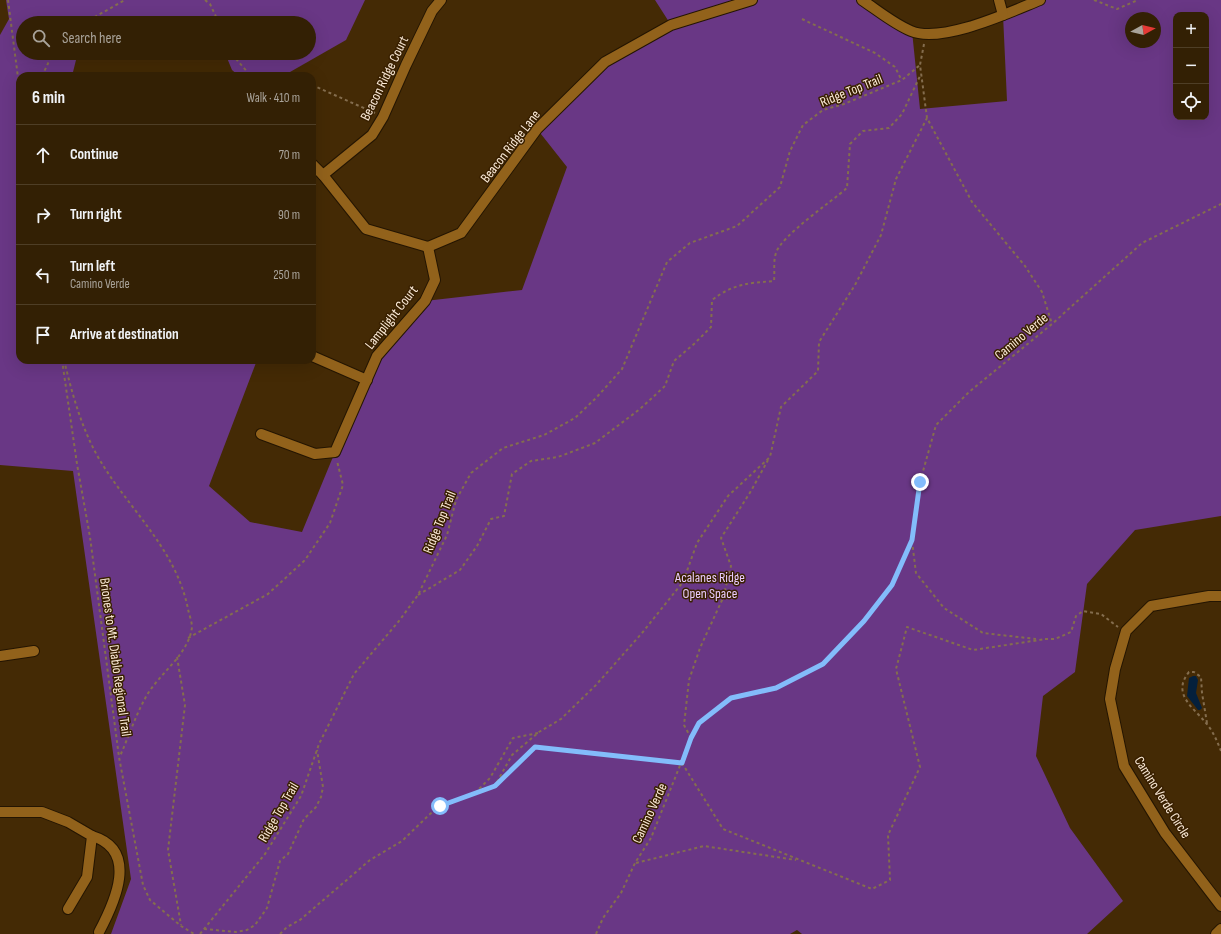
<!DOCTYPE html>
<html lang="en">
<head>
<meta charset="utf-8">
<style>
	:root { --surface:#332004; --page:#3b280e; --text:#f1f3f6; --muted:#a9a39a; --line:#4e3e26 }
	body { margin:0; font-family:"Sofia Sans Condensed",sans-serif; background:var(--page); color:var(--text) }
	.controls { position:absolute; right:12px; top:12px; display:grid; overflow:hidden; border-radius:8px; box-shadow:0 4px 16px #0002 }
	.controls button { width:36px; height:36px; display:grid; place-items:center; padding:0; border:0; border-bottom:1px solid var(--line); background:var(--surface); color:var(--text); font:20px sans-serif }
	.compass { position:absolute; left:1125px; top:12px; width:36px; height:36px; border-radius:50%; background:var(--surface); box-shadow:0 4px 16px #0002; rotate:82deg }
	.stop { position:absolute; width:12px; height:12px; margin:-9px; border:3px solid #83bcfb; border-radius:50%; background:#fff }
	.stop.end { background:#83bcfb; border-color:#fff; box-shadow:0 1px 4px #0008 }
	.list { margin:0; padding:0; list-style:none }
	h2 { display:flex; justify-content:space-between; align-items:center; height:52px; margin:0; padding:0 16px; font-size:17px }
	h2 small { font-size:13px; font-weight:400; color:var(--muted) }
	.list li { display:grid; grid-template-columns:26px 1fr auto; gap:12px; align-items:center; box-sizing:border-box; height:60px; padding:0 16px; border-top:1px solid var(--line) }
	.list b { display:block; font-size:15px; white-space:nowrap }
	.list p { margin:0; font-size:13px; white-space:nowrap; color:var(--muted) }
	.list em { font-size:13px; font-style:normal; color:var(--muted) }
	.icon { flex:none; width:22px; height:22px; fill:none; stroke:currentColor; stroke-width:2; stroke-linecap:round; stroke-linejoin:round }
	.map { position:relative; flex:none; width:1221px; height:934px; overflow:hidden }
	.search { position:absolute; background:var(--surface); box-shadow:0 4px 16px #0002; left:16px; top:16px; width:300px; height:44px; display:flex; align-items:center; gap:10px; box-sizing:border-box; padding:0 14px; border-radius:22px; color:var(--muted); font-size:15px }
	.panel { position:absolute; background:var(--surface); box-shadow:0 4px 16px #0002; left:16px; top:72px; width:300px; height:292px; border-radius:12px }
	.map>svg:first-child { display:block }
	.green { fill:#693785; fill-rule:evenodd }
	.water { fill:#04203c }
	.lines { fill:none; stroke-linecap:round; stroke-linejoin:round }
	.minor-casing { stroke:#241502; stroke-width:12 }
	.path { stroke:#846d4e; stroke-width:2; stroke-dasharray:3 3; stroke-linecap:butt }
	.minor { stroke:#92621b; stroke-width:10 }
	.route { stroke:#83bcfb; stroke-width:5 }
	.labels { text-anchor:middle; stroke-width:3; stroke-linejoin:round; paint-order:stroke }
	.street-label { font-size:14px; fill:#fbead7; stroke:#392000 }
	.park-label { font-size:14px; fill:#eacbfe; stroke:#392000 }
</style>
</head>
<body>
<div class="map">
<svg width="1221" height="934" viewBox="0 0 1221 934">
	<rect width="100%" height="100%" fill="#442a05"/>
	<path class="green" d="M6 0H365L346 40 283 76H239L232 70 225 53H309V23H214L212 19 135 18 128 23H23V53H82L77 56 72 76H20V360H257L209 486 250 522 302 532 335 452 377 356 425 301 522 290 567 167 537 129 605 62 671 25 655 0H862L912 31 920 109 1007 101 1003 15 1040 0H1221V516L1135 530 1087 584 1075 672 1043 696 1036 756 1070 828 1123 901 1087 934H802L797 930 790 934H111L131 879 73 471 0 465V35L9 19ZM1176 15H1206V117H1176ZM1131 18H1155V42H1131Z"/>
	<path class="water" d="M1193 676H1196L1198 680 1196 693 1202 708 1200 710H1198L1187 696 1189 678Z"/>
	<g class="lines">
		<defs>
			<g id="minor">
				<path d="M862 0C877 10 894 24 911 31 942 44 1010 12 1040 0"/>
				<path d="M999 0 1003 15"/>
				<path d="M312 164 323 175 366 229 428 247 461 233 537 129 605 62 671 25 752 0"/>
				<path d="M323 175 372 135 383 117 406 65 432 11 441 0"/>
				<path d="M312 356 367 380"/>
				<path d="M261 434 315 454 335 452 377 356 425 301 435 280 428 247"/>
				<path d="M1221 596H1209L1151 606 1126 631 1115 669 1110 699 1124 766 1165 833 1221 906"/>
				<path d="M0 656 34 651"/>
				<path d="M0 812H42L68 822 92 836 87 877 68 909"/>
				<path d="M92 836C139 850 115 902 99 932"/>
				<path d="M1216 934 1221 929"/>
			</g>
		</defs>
		<use href="#minor" class="minor-casing"/>
		<g class="path">
			<path d="M8 0 20 93"/>
			<path d="M205 0 210 4 219 23"/>
			<path d="M1094 0 1117 9 1138 0"/>
			<path d="M802 19 875 53 895 67 901 79"/>
			<path d="M84 23 125 0"/>
			<path d="M924 44 920 65 927 118 972 202 1025 266 1042 292 1052 324"/>
			<path d="M234 53 237 60 251 76"/>
			<path d="M42 76 53 53"/>
			<path d="M312 85 375 113"/>
			<path d="M62 360 77 464 90 537 119 757 143 885 150 900 181 926 194 934"/>
			<path d="M64 360C72 393 81 427 98 457 128 509 176 548 188 609 189 614 192 622 192 627 189 654 160 673 147 695 136 714 129 736 120 756"/>
			<path d="M912 541 916 573 944 608 983 633 1036 639"/>
			<path d="M418 595 460 570 477 546 491 519 504 516 512 474 531 461 558 457 595 443 640 409 665 386 674 361 694 344 711 327 712 300C733 284 748 283 774 281 775 272 773 261 776 253 781 236 831 202 847 188L850 144 863 131 889 128 902 114 921 74"/>
			<path d="M188 638 268 594 305 560 330 523 343 485 337 461"/>
			<path d="M1045 639H1055L1071 632 1076 616 1083 611 1101 614 1118 627"/>
			<path d="M177 657 185 705 168 850 181 925"/>
			<path d="M1207 723 1202 693 1201 677 1194 672H1189C1171 694 1194 708 1206 723 1213 731 1217 741 1221 751"/>
			<path d="M691 738 684 725 689 680 700 648 723 598 731 566 721 538 751 491 768 460"/>
			<path d="M497 782 512 755 539 732 561 719 596 685 642 633 683 582 697 543 728 496 770 457 781 407 818 371 819 342 855 285 881 235 896 179 927 118"/>
			<path d="M475 793 490 778 513 738 538 733"/>
			<path d="M636 863 704 846 796 860"/>
			<path d="M204 929 236 932 247 930 255 925 267 908 280 861 288 854 304 819 316 807 321 797 323 787 317 750"/>
			<path d="M200 934 265 854 301 796 319 744 354 674 399 621 418 595 447 535 456 500 471 473 503 448 544 435 575 418 596 398 622 369 667 262 690 243 737 226 780 187 790 151 803 125 823 110 844 104 902 80 920 65"/>
			<path d="M280 934 287 927 300 920 370 860 402 841 430 814 440 806 495 786 535 747 682 763 723 829 872 889 890 880 888 835 920 767 896 669 907 627 973 650 1046 639"/>
			<path d="M596 934 603 918 621 893 635 863 651 838 691 738 699 723 731 698 776 688 823 664 864 621 892 585 912 540 920 482 936 425 969 392 1052 324 1142 243 1221 204"/>
		</g>
		<use href="#minor" class="minor"/>
	</g>
	<g class="lines">
		<path class="route" d="M440 806 495 786 535 747 682 763 691 738 699 723 731 698 776 688 823 664 864 621 892 585 912 540 920 482"/>
	</g>
	<g class="labels">
		<g class="street-label">
			<text transform="translate(384 78) rotate(-64)" y="5">Beacon Ridge Court</text>
			<text transform="translate(851 90) rotate(-22)" y="5">Ridge Top Trail</text>
			<text transform="translate(510 146) rotate(-52)" y="5">Beacon Ridge Lane</text>
			<text transform="translate(391 317) rotate(-52)" y="5">Lamplight Court</text>
			<text transform="translate(1021 336) rotate(-40)" y="5">Camino Verde</text>
			<text transform="translate(439 522) rotate(-68)" y="5">Ridge Top Trail</text>
			<text transform="translate(116 657) rotate(82)" y="5">Briones to Mt. Diablo Regional Trail</text>
			<text transform="translate(1163 797) rotate(58)" y="5">Camino Verde Circle</text>
			<text transform="translate(278 812) rotate(-60)" y="5">Ridge Top Trail</text>
			<text transform="translate(649 813) rotate(-65)" y="5">Camino Verde</text>
		</g>
		<g class="park-label">
			<text x="710" y="582">Acalanes Ridge<tspan x="710" dy="16">Open Space</tspan></text>
		</g>
	</g>
</svg>
<div class="controls">
<button>+</button>
<button>−</button>
<button><svg class="icon" aria-label="locate" viewBox="0 0 24 24"><circle cx="12" cy="12" r="6"/><path d="M12 2v4M12 18v4M2 12h4M18 12h4"/></svg></button>
</div>
<svg class="compass" viewBox="-18 -18 36 36"><path d="M0-13l5 13h-10z" fill="#e53935"/><path d="M0 13l5-13h-10z" fill="#a9a39a"/></svg>
<div class="stop" style="left:440px;top:806px"></div>
<div class="stop end" style="left:920px;top:482px"></div>
<div class="search"><svg class="icon" aria-label="search" viewBox="0 0 24 24"><circle cx="10" cy="10" r="6"/><path d="M15 15l6 6"/></svg>Search here</div>
<section class="panel">
<h2>6 min<small>Walk · 410 m</small></h2>
<ul class="list">
<li><svg class="icon" aria-label="ahead" viewBox="0 0 24 24"><path d="M12 20V5M6 11l6-6 6 6"/></svg><div><b>Continue</b></div><em>70 m</em></li>
<li><svg class="icon" aria-label="right" viewBox="0 0 24 24"><path d="M7 20v-9h11M14 6l5 5-5 5"/></svg><div><b>Turn right</b></div><em>90 m</em></li>
<li><svg class="icon" aria-label="left" viewBox="0 0 24 24"><path d="M17 20v-9H6M10 6l-5 5 5 5"/></svg><div><b>Turn left</b><p>Camino Verde</p></div><em>250 m</em></li>
<li><svg class="icon" aria-label="arrive" viewBox="0 0 24 24"><path d="M6 21V4h12l-3 4 3 4H6"/></svg><div><b>Arrive at destination</b></div></li>
</ul>
</section>
</div>
</body>
</html>
